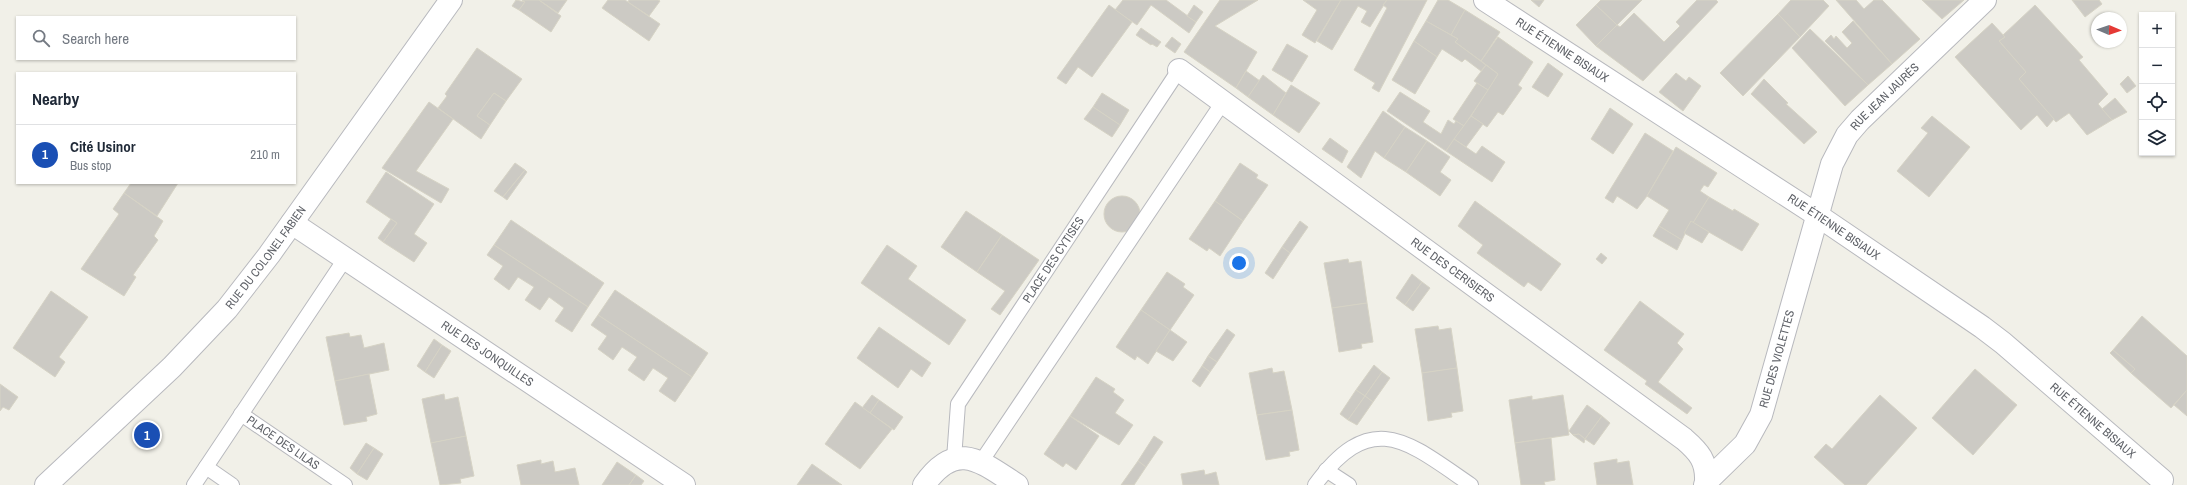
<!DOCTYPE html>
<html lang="en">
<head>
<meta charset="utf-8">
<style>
	:root { --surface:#fff; --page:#f6f6f7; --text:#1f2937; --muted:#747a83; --line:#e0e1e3; --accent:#ef5330 }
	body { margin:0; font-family:"Archivo Narrow",sans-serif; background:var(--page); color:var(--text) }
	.controls { position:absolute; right:12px; top:12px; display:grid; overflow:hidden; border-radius:0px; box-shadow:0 1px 3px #0004 }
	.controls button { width:36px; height:36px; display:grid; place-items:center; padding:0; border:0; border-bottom:1px solid var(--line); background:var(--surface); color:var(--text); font:20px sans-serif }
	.compass { position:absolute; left:2091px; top:12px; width:36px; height:36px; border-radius:50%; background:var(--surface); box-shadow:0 1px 3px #0004; rotate:92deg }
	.you { position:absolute; left:1239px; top:263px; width:14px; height:14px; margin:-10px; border:3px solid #fff; border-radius:50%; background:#1a73e8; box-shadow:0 0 0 6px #1a73e833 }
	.badge { display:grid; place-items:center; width:26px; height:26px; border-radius:50%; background:var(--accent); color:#fff; font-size:13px; font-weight:700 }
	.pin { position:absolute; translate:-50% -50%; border:2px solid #fff; box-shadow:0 1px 4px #0006 }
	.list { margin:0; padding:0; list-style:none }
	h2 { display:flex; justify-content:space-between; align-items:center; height:52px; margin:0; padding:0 16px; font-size:17px }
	h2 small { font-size:13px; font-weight:400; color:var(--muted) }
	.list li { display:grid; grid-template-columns:26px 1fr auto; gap:12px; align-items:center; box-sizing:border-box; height:60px; padding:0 16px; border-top:1px solid var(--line) }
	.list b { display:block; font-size:15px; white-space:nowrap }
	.list p { margin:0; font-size:13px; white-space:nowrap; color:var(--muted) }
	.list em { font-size:13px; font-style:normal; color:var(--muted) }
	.icon { flex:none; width:22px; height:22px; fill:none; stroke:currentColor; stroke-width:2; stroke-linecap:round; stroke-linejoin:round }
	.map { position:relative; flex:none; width:2187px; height:485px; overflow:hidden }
	.search { position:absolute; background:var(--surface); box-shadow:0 1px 3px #0004; left:16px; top:16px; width:280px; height:44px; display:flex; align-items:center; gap:10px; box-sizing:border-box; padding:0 14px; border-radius:0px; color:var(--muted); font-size:15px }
	.panel { position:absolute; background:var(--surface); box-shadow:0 1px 3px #0004; left:16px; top:72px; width:280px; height:112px; border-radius:0px }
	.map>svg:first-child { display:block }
	.building { fill:#cccac4; stroke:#d6d3c5 }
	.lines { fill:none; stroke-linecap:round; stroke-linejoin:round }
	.service-casing { stroke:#b8b9be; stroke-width:16 }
	.minor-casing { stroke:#b8b9be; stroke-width:24 }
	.tertiary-casing { stroke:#b8b9be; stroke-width:24 }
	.service { stroke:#fff; stroke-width:14 }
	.minor { stroke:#fff; stroke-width:22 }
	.tertiary { stroke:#fff; stroke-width:22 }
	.labels { text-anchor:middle; stroke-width:3; stroke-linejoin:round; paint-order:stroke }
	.street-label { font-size:12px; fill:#5f6268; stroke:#fff }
</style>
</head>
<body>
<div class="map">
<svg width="2187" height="485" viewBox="0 0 2187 485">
	<rect width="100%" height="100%" fill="#f1f0e8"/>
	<g class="building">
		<path d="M516 0 525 2 519 10 512 6Z"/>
		<path d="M522 0H539L561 16 551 32 519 10 525 2Z"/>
		<path d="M539 0H567L558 13Z"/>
		<path d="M608 0H625L660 24 649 41 602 8Z"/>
		<path d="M629 0H658L660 1 649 16 628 2Z"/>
		<path d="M1123 0H1166L1196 22 1189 33 1151 5 1137 25 1115 10Z"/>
		<path d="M1220 0H1258L1215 26 1257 52 1236 88 1184 52Z"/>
		<path d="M1303 0H1341L1315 43 1302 35 1317 10Z"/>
		<path d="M1341 0H1387L1370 27 1361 22 1367 11 1358 6 1332 50 1317 41Z"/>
		<path d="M1387 0H1427L1379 92 1372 88 1375 83 1354 70 1387 8 1383 5Z"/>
		<path d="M1438 0H1448L1465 10 1451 35 1426 21Z"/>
		<path d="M1531 0H1544L1539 7Z"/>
		<path d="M1601 0H1642L1617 25 1596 5Z"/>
		<path d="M1697 0H1716L1718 2 1643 81 1596 46 1617 25 1620 27 1634 13 1664 42 1680 26 1676 22Z"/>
		<path d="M1791 0H1823L1829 6 1800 37 1778 14Z"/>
		<path d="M1836 0H1856L1864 9 1874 0H1882L1920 39 1892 64Z"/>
		<path d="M1922 0H1964L1942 19Z"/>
		<path d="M2072 0H2099L2102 4 2085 17Z"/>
		<path d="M1109 5 1132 22 1092 77 1078 67 1066 84 1057 78Z"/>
		<path d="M1194 5 1203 12 1196 22 1187 16Z"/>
		<path d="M1596 5 1617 25 1596 46 1576 25Z"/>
		<path d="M2035 5 2083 57 2079 60 2108 94 2098 104 2112 120 2087 135 2069 113 2056 122 2019 79 2026 72 1999 41 2005 37 2003 35Z"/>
		<path d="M1465 10 1500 32 1481 61 1455 42 1458 39 1451 35Z"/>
		<path d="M1778 14 1800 37 1743 96 1720 73Z"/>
		<path d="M1426 21 1458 39 1455 42 1486 65 1481 71 1465 59 1462 62 1442 49 1437 57 1414 41Z"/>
		<path d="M1853 21 1892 64 1868 85 1825 41 1831 35 1834 39 1836 36 1847 48 1852 43 1842 32Z"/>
		<path d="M1992 23 2005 37 1999 41 2026 72 2019 79 2054 119 2047 127 2037 115 2021 130 1955 57Z"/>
		<path d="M1141 28 1161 42 1157 47 1152 44 1151 45 1136 35Z"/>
		<path d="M1810 29 1868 85 1845 106 1792 48Z"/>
		<path d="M1172 37 1181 44 1175 53 1165 46Z"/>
		<path d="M1498 37 1533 62 1518 85 1522 88 1503 115 1498 112 1487 127 1471 116 1498 74 1481 61Z"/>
		<path d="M1414 41 1437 57 1415 94 1392 80Z"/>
		<path d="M1287 44 1308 56 1292 82 1272 70Z"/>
		<path d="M477 48 522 79 506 101 494 93 477 116 490 125 481 139 438 108 447 96 445 94Z"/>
		<path d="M1548 63 1563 74 1548 97 1532 87Z"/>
		<path d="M1486 65 1498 74 1488 90 1474 81Z"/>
		<path d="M1246 71 1260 81 1248 97 1236 88Z"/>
		<path d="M1676 73 1686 81 1689 77 1701 86 1683 111 1659 92Z"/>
		<path d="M1263 75 1286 93 1273 115 1248 97Z"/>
		<path d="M2128 76 2136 86 2127 93 2120 84Z"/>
		<path d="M1764 79 1788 103 1786 104 1817 132 1804 144 1751 94Z"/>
		<path d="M1477 83 1488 90 1464 126 1453 119Z"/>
		<path d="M1291 85 1320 103 1299 133 1273 115Z"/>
		<path d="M1400 92 1430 111 1423 122 1441 134 1448 120 1454 124 1456 121 1464 126 1446 151 1387 111Z"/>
		<path d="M494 93 506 101 490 125 477 116Z"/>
		<path d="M1102 93 1129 110 1120 125 1093 107Z"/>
		<path d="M2115 98 2127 112 2112 120 2102 109Z"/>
		<path d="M429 102 453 119 416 171 449 189 441 203 382 168Z"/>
		<path d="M1093 107 1120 125 1112 137 1084 119Z"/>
		<path d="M1610 108 1633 124 1613 154 1591 139Z"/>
		<path d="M1383 111 1405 127 1384 158 1375 151 1361 178 1347 167Z"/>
		<path d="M1471 116 1483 124 1466 147 1454 139Z"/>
		<path d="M1932 116 1970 147 1929 197 1897 171 1928 133 1921 128Z"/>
		<path d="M1405 127 1427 141 1406 172 1384 158Z"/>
		<path d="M1645 133 1673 151 1647 196 1637 209 1617 196 1613 203 1605 198Z"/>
		<path d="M1330 138 1348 151 1342 163 1322 149Z"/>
		<path d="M1454 139 1476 154 1482 146 1505 162 1492 182 1446 151Z"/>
		<path d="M1427 141 1450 157 1440 172 1451 180 1440 196 1406 172Z"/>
		<path d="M1676 147 1717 173 1708 187 1704 185 1700 191 1709 197 1693 223 1691 221 1682 240 1659 226 1669 210 1647 196Z"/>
		<path d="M515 163 525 170 503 197 494 191Z"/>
		<path d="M1240 163 1258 175 1256 178 1268 185 1243 221 1215 201Z"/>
		<path d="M525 170 527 172 507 200 503 197Z"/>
		<path d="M386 172 434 204 414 234 427 243 414 262 383 242 397 223 366 202Z"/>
		<path d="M131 183H178L157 216 124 193Z"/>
		<path d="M124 193 163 221 154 236 158 240 133 275 136 277 124 296 81 269 119 214 113 209Z"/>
		<circle cx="1122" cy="214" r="18"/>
		<path d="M1709 197 1733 211 1734 209 1759 224 1742 251 1693 223Z"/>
		<path d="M1215 201 1243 221 1220 256 1209 248 1207 251 1189 239Z"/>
		<path d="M1475 201 1561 264 1541 291 1528 282 1524 287 1477 253 1483 245 1458 226Z"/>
		<path d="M966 211 1002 235 977 272 941 247Z"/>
		<path d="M391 219 397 223 383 242 378 238Z"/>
		<path d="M511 220 604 283 588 307 494 245Z"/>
		<path d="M1300 221 1308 227 1290 253 1282 247Z"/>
		<path d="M1691 221 1709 232 1702 243 1684 233Z"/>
		<path d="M1659 226 1682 240 1677 250 1653 236Z"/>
		<path d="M1002 235 1039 260 1000 315 991 309 1005 291 977 272Z"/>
		<path d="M494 245 588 307 572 332 555 321 564 308 549 297 540 310 525 300 534 287 518 277 509 290 494 279 503 266 487 255Z"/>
		<path d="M887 245 917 266 908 279 966 320 949 345 861 283Z"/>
		<path d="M1282 247 1290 253 1273 279 1265 273Z"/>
		<path d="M1601 253 1607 258 1602 264 1596 259Z"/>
		<path d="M1348 259 1349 263 1361 261 1367 303 1332 308 1324 263Z"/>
		<path d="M1167 272 1185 284 1183 287 1194 295 1170 330 1141 310Z"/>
		<path d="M1412 274 1422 282 1405 305 1396 298Z"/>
		<path d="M1422 282 1430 288 1413 311 1405 305Z"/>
		<path d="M615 290 708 353 692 377 598 315Z"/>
		<path d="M51 291 88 317 59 357 65 362 55 377 13 348Z"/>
		<path d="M1640 301 1684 334 1677 343 1683 349 1658 382 1692 408 1687 414 1645 384 1647 381 1604 350Z"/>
		<path d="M1367 303 1373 342 1361 344 1362 348 1339 352 1332 308Z"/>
		<path d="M1141 310 1170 330 1148 364 1137 356 1135 360 1116 347Z"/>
		<path d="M598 315 692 377 675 402 659 391 668 378 653 368 644 381 628 370 637 357 622 347 613 360 598 349 607 336 591 325Z"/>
		<path d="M2142 316 2187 356V390L2171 408 2131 373 2135 369 2113 350Z"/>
		<path d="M1438 326 1439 330 1451 328 1457 368 1422 373 1415 329Z"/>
		<path d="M879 327 931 363 922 377 911 369 898 388 857 358Z"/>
		<path d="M1227 329 1235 335 1217 362 1208 356Z"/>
		<path d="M1170 330 1187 342 1173 361 1156 351Z"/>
		<path d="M349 333 350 337 361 335 364 348 384 343 389 370 335 381 326 337Z"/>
		<path d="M434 339 442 345 425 372 417 366Z"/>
		<path d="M442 345 451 351 434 378 425 372Z"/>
		<path d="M2113 350 2135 369 2131 373 2110 353Z"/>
		<path d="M1208 356 1217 362 1210 372 1202 366Z"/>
		<path d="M1374 365 1382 372 1365 396 1356 390Z"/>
		<path d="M1202 366 1210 372 1200 387 1192 381Z"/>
		<path d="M1272 368 1273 373 1284 371 1292 410 1257 415 1249 373Z"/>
		<path d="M1457 368 1463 411 1451 413 1452 417 1428 421 1422 373Z"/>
		<path d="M1975 369 2017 405 1973 455 1932 418Z"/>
		<path d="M1382 372 1390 378 1373 402 1365 396Z"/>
		<path d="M369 374 377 414 366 417 367 421 344 425 335 381Z"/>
		<path d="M1096 377 1115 389 1113 392 1124 400 1115 413 1133 425 1119 445 1070 416Z"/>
		<path d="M0 384 18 397 9 410 3 407 0 411Z"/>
		<path d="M1356 390 1365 396 1348 420 1340 414Z"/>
		<path d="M2187 390V416L2174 405Z"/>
		<path d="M444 394 445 400 458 397 466 436 431 443 422 399Z"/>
		<path d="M872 395 879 400 870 413 862 408Z"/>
		<path d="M1563 395 1569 435 1515 443 1509 400 1532 396V400Z"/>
		<path d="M1880 395 1917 428 1866 485H1845L1814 457 1826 444 1832 449Z"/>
		<path d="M1365 396 1373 402 1357 425 1348 420Z"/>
		<path d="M879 400 903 417 894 430 870 413Z"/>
		<path d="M855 402 892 429 860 469 825 444Z"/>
		<path d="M1587 405 1602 416 1585 439 1579 434 1573 435 1569 431Z"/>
		<path d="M1292 410 1299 450 1289 452 1290 456 1266 460 1257 415Z"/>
		<path d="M1070 416 1099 436 1076 470 1066 463 1063 467 1044 454Z"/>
		<path d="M1602 416 1610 423 1594 445 1585 439Z"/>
		<path d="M1579 434 1585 439 1584 443 1573 435Z"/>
		<path d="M466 436 474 476 460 479 461 483 440 485 431 443Z"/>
		<path d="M1154 436 1163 442 1146 467 1138 461Z"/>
		<path d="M1551 438 1555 480 1544 482 1545 485H1521L1515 443Z"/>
		<path d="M366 443 374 448 357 474 350 468Z"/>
		<path d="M374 448 383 454 367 480 357 474Z"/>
		<path d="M1617 459V463L1629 461 1633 485H1597L1594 463Z"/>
		<path d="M541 460V464L553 461 555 472 575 468 579 485H521L517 465Z"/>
		<path d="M1138 461 1146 467 1134 485H1121Z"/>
		<path d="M617 462 636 475 629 485H602Z"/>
		<path d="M812 464 842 485H797Z"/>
		<path d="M1204 470 1205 475 1216 472 1219 485H1183L1181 474Z"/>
		<path d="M636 475 644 481 641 485H629Z"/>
	</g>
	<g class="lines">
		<defs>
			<g id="service">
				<path id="s1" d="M241 414 345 485"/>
				<path id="s2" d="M954 459 958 404 1179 70"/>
				<path d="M981 462 1223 102"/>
				<path d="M206 467 232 485"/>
				<path d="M1326 470 1349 485"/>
				<path d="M194 485 345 259"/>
				<path d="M1315 485C1372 407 1408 442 1471 485"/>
			</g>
			<g id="minor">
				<path id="s3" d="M1485 0 1817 215 1982 327 2003 343 2162 480"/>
				<path id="s4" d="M1179 70 1684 439C1699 452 1707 461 1706 482"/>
				<path id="s5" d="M292 223 684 485"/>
				<path d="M924 485C956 439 980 461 1017 485"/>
				<path id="s6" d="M1705 485 1706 482 1745 444 1761 415 1832 164 1847 135 1860 120 1985 0"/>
			</g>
			<g id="tertiary">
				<path id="s7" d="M46 485 172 367 227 309 269 255 451 0"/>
			</g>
		</defs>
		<use href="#service" class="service-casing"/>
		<use href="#minor" class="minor-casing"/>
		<use href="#tertiary" class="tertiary-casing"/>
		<use href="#service" class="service"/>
		<use href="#minor" class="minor"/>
		<use href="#tertiary" class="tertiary"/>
	</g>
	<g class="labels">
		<g class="street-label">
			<text dy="4" stroke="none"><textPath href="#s3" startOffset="92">RUE ÉTIENNE BISIAUX</textPath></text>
			<text dy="4" stroke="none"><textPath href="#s6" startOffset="438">RUE JEAN JAURÈS</textPath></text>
			<text dy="4" stroke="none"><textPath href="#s3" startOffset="416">RUE ÉTIENNE BISIAUX</textPath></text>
			<text dy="4" stroke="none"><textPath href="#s7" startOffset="317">RUE DU COLONEL FABIEN</textPath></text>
			<text dy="4" stroke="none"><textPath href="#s2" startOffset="228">PLACE DES CYTISES</textPath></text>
			<text dy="4" stroke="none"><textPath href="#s4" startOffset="339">RUE DES CERISIERS</textPath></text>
			<text dy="4" stroke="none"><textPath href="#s5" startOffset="235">RUE DES JONQUILLES</textPath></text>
			<text dy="4" stroke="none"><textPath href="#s6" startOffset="149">RUE DES VIOLETTES</textPath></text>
			<text dy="4" stroke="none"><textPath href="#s3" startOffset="740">RUE ÉTIENNE BISIAUX</textPath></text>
			<text dy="4" stroke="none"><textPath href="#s1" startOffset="51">PLACE DES LILAS</textPath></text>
		</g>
	</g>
</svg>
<div class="controls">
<button>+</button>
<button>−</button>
<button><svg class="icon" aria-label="locate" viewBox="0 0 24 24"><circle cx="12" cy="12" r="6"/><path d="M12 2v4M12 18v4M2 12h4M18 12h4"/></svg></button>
<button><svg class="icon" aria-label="layers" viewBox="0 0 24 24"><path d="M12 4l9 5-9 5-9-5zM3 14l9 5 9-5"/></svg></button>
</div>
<svg class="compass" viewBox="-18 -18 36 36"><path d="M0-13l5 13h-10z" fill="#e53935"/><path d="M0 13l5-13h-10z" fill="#747a83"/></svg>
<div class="you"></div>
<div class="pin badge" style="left:147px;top:435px;background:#1a4fb4">1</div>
<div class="search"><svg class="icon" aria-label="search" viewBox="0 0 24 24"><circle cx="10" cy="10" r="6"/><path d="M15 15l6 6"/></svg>Search here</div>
<section class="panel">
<h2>Nearby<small></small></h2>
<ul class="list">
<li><span class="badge" style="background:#1a4fb4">1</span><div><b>Cité Usinor</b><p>Bus stop</p></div><em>210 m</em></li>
</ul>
</section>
</div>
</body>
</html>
